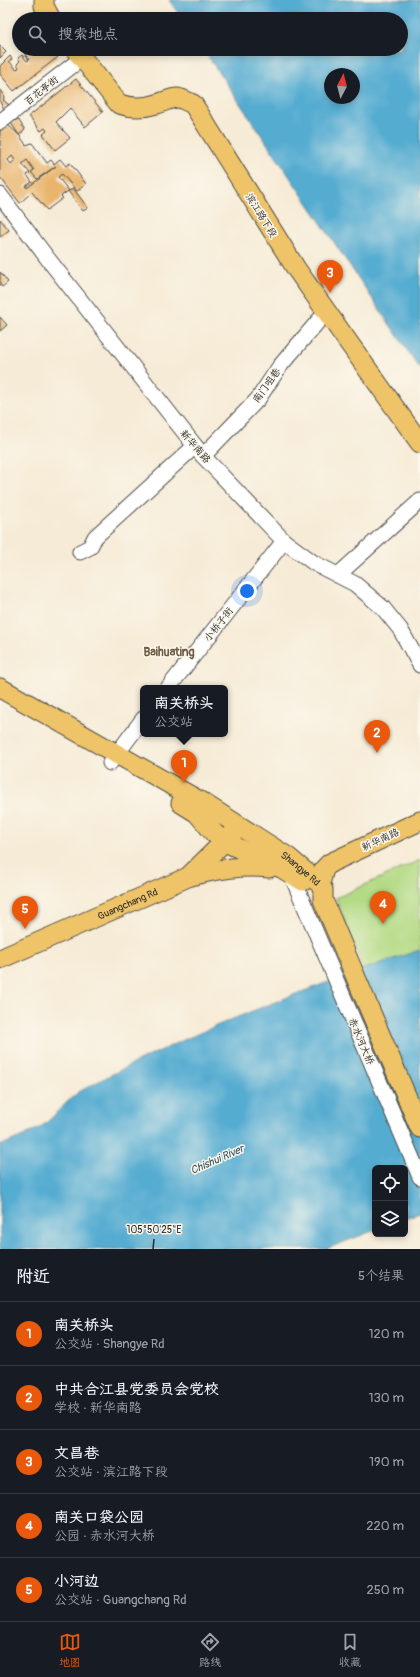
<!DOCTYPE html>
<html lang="zh">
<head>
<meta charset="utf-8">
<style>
	:root { --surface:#171b24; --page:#20242c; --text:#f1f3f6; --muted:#9ea1a6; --line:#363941; --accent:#ea580c }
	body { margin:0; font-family:Pangolin,"LXGW WenKai TC",sans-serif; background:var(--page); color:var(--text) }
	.controls { position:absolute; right:12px; bottom:12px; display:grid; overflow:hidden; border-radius:6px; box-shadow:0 2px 6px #0003 }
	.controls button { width:36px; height:36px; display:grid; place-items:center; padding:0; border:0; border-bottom:1px solid var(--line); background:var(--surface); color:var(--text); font:20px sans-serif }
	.compass { position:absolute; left:324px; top:68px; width:36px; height:36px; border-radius:50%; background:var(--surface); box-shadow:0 2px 6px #0003; rotate:7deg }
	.you { position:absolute; left:247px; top:591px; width:14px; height:14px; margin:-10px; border:3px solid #fff; border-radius:50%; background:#1a73e8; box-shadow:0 0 0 6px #1a73e833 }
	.badge { display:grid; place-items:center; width:26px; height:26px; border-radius:50%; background:var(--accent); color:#fff; font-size:13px; font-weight:700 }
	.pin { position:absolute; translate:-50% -33px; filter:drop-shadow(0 1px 2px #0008) }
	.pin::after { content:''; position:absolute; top:21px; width:14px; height:12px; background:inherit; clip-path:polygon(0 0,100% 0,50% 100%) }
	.popup { position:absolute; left:140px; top:685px; width:88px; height:52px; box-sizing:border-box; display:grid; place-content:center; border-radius:6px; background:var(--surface); filter:drop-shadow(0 1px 3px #0005); font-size:13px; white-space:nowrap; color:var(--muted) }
	.popup b { font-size:15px; color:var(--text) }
	.popup::after { content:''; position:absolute; left:50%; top:100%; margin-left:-8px; border:8px solid transparent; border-top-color:var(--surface) }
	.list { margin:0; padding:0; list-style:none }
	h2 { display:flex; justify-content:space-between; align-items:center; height:52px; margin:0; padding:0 16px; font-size:17px }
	h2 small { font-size:13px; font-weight:400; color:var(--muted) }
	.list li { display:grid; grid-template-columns:26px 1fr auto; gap:12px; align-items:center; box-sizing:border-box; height:64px; padding:0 16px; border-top:1px solid var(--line) }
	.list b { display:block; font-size:15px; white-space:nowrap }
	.list p { margin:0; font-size:13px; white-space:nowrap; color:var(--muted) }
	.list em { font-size:13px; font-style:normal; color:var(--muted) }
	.icon { flex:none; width:22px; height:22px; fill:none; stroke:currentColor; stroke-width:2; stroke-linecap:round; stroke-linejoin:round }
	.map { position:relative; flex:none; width:420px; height:1249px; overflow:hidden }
	.search { position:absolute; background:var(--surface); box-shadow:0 2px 6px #0003; left:12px; right:12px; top:12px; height:44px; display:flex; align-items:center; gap:10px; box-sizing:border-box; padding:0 14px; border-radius:22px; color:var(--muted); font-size:15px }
	.sheet { height:372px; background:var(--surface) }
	nav { display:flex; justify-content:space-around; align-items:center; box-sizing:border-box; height:56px; border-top:1px solid var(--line); background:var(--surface); font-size:11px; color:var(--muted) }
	nav a { display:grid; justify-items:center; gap:2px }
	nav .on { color:var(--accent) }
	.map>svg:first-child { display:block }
	.green { fill:#b3da84; stroke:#6f8258 }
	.water { fill:#54acd1; stroke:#406c7e; fill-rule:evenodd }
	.building { fill:#e9b56d; fill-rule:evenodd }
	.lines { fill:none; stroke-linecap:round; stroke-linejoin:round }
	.minor-casing { stroke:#494845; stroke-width:17 }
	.major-casing { stroke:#494845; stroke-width:21 }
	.minor { stroke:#fff; stroke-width:15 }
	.major { stroke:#efc469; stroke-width:19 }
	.ticks { fill:none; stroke:#2b2b2b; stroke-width:1.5 }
	.labels { text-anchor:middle; stroke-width:3; stroke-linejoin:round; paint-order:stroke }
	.street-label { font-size:10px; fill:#2b2b2b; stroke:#fbf7ec }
	.water-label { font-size:11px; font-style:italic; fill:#395865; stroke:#fbf7ec }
	.quarter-label { font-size:12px; font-weight:bold; fill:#6e5b42; stroke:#fbf7ec }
	.ticks-label { font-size:10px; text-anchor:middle; fill:#2b2b2b; stroke:#fbf7ec; stroke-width:3; stroke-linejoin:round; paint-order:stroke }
</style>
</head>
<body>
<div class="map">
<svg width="420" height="1249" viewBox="0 0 420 1249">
	<rect width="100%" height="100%" fill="#fbf7ec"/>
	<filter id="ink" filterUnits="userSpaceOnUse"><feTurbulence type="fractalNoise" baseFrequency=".025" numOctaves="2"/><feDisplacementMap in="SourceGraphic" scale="8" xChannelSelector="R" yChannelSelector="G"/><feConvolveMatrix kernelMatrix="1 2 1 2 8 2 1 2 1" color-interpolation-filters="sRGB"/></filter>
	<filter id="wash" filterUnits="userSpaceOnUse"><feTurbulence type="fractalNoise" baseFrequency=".012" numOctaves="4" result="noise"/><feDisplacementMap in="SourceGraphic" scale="16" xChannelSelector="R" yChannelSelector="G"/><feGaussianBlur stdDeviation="0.9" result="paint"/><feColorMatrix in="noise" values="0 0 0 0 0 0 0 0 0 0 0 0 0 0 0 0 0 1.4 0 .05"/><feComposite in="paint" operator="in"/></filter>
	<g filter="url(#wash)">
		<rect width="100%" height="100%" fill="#f6ebd6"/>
		<path class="green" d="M420 860V950L363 969 336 898Z"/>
		<g class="water">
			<path d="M169 0H420V369L203 49H401V19H182ZM330 74H354V98H330Z"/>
			<path d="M420 950V1213L405 1218V1168H375V1230L326 1249H0V1146C14 1139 34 1133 46 1123 59 1112 69 1097 84 1089 191 1031 305 989 420 950Z"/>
		</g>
		<g id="blocks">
			<g class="building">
				<path d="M0 46 6 52 0 58Z"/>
				<path d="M38 49H52L58 57 14 91 0 74V66L10 56 12 59 9 61 15 68 18 69 19 67 17 64 20 61 18 58 22 55 27 61 29 60 24 53 27 51 30 54 34 50 38 53 40 51Z"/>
				<path d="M76 79 103 112 85 127 70 108 56 122 70 138 55 150 43 134 47 131 45 128 41 131 29 116Z"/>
				<path d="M0 89 3 93 4 99 3 100 9 105 4 109 0 102Z"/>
				<path d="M18 119 25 130 19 135 11 123Z"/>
				<path d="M8 125 20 136 26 145 32 143 47 163 51 160 54 164 60 159 66 166 70 163 86 184 77 191 62 174 58 177 69 191 73 188 88 208 83 211 68 191 61 196 63 198 47 210 32 192 20 203 0 177V131ZM12 156 15 160 11 164 8 160ZM27 160 34 170 31 172 37 179 56 166 27 188 26 186 32 182 27 175 30 173 22 164Z"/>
				<path d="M0 219 9 230 0 237Z"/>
				<path d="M0 272 8 282 2 287 0 284Z"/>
				<path d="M0 317 7 325 0 331Z"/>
			</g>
		</g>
	</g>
	<g filter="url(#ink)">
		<use href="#blocks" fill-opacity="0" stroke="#494845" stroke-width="1"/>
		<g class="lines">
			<defs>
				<g id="minor">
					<path d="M0 122 82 58"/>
					<path d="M0 195 48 259 203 456 284 541 314 563 355 584 383 608 400 629 420 665"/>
					<path d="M203 456 258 399 280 366 326 312"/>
					<path d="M80 552 90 547 95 537 195 446"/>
					<path d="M338 575 420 501"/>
					<path d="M168 688 284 541"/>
					<path d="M110 763 143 719"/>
					<path d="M291 874 420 1177"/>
				</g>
				<g id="major">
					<path d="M44 0V6L51 19"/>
					<path d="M75 49 119 104C131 108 144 108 157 104 164 102 170 98 178 98 183 99 188 102 193 104L297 270 420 443"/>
					<path id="s1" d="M0 688 205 804 288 857 320 884 323 890V900L420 1128"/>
					<path d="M181 803 197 813 214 833 225 842 283 869 303 881"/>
					<path d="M191 876C218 869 242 865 269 868"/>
					<path d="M320 884 324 869 330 863 420 821"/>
					<path id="s2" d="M0 959 188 877 233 833"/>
				</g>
			</defs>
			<use href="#minor" class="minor-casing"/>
			<use href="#major" class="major-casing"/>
			<use href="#minor" class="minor"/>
			<use href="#major" class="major"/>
		</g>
	</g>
	<path class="ticks" d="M153 1249 154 1239"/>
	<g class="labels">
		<g class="street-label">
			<text transform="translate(41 90) rotate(-38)" y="4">百花亭街</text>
			<text transform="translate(262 215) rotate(58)" y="4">滨江路下段</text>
			<text transform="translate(266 385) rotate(-54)" y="4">南门咀巷</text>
			<text transform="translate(196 446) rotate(49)" y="4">新华南路</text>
			<text transform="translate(218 624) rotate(-52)" y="4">小桥子街</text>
			<text transform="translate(380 839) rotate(-25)" y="4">新华南路</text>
			<text dy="4" stroke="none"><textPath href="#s1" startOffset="351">Shangye Rd</textPath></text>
			<text dy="4" stroke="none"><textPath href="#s2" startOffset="139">Guangchang Rd</textPath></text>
			<text transform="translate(362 1041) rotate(67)" y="4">赤水河大桥</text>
		</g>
		<g class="water-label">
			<text transform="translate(217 1159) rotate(-24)" y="4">Chishui River</text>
		</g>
		<g class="quarter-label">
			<text x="169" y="656">Baihuating</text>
		</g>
	</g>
	<g class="ticks-label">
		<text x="154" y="1233">105°50'25"E</text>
	</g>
</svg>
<div class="controls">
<button><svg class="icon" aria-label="locate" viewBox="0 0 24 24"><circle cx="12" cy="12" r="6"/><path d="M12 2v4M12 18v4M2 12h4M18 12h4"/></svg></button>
<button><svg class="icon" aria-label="layers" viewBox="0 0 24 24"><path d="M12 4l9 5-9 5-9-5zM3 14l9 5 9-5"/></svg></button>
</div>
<svg class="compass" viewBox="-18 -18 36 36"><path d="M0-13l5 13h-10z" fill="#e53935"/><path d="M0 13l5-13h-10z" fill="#9ea1a6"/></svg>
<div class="you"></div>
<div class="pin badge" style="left:184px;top:783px">1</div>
<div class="popup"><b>南关桥头</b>公交站</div>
<div class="pin badge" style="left:377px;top:753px">2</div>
<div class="pin badge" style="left:330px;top:293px">3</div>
<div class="pin badge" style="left:383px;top:924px">4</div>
<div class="pin badge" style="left:25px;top:929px">5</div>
<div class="search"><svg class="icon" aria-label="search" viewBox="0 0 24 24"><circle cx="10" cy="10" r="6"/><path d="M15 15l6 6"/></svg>搜索地点</div>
</div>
<section class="sheet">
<h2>附近<small>5个结果</small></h2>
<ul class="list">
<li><span class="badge">1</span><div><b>南关桥头</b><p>公交站 · Shangye Rd</p></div><em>120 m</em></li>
<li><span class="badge">2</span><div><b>中共合江县党委员会党校</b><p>学校 · 新华南路</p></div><em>130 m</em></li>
<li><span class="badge">3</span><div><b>文昌巷</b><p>公交站 · 滨江路下段</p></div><em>190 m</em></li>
<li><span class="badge">4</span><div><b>南关口袋公园</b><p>公园 · 赤水河大桥</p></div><em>220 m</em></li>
<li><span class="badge">5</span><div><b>小河边</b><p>公交站 · Guangchang Rd</p></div><em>250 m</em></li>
</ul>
</section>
<nav>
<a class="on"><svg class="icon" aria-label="map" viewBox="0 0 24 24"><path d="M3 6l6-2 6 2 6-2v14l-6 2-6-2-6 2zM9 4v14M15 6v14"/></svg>地图</a>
<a><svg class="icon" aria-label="directions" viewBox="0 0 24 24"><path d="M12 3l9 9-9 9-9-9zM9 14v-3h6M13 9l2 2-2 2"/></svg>路线</a>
<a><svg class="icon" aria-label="saved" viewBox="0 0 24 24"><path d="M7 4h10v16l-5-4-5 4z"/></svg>收藏</a>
</nav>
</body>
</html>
